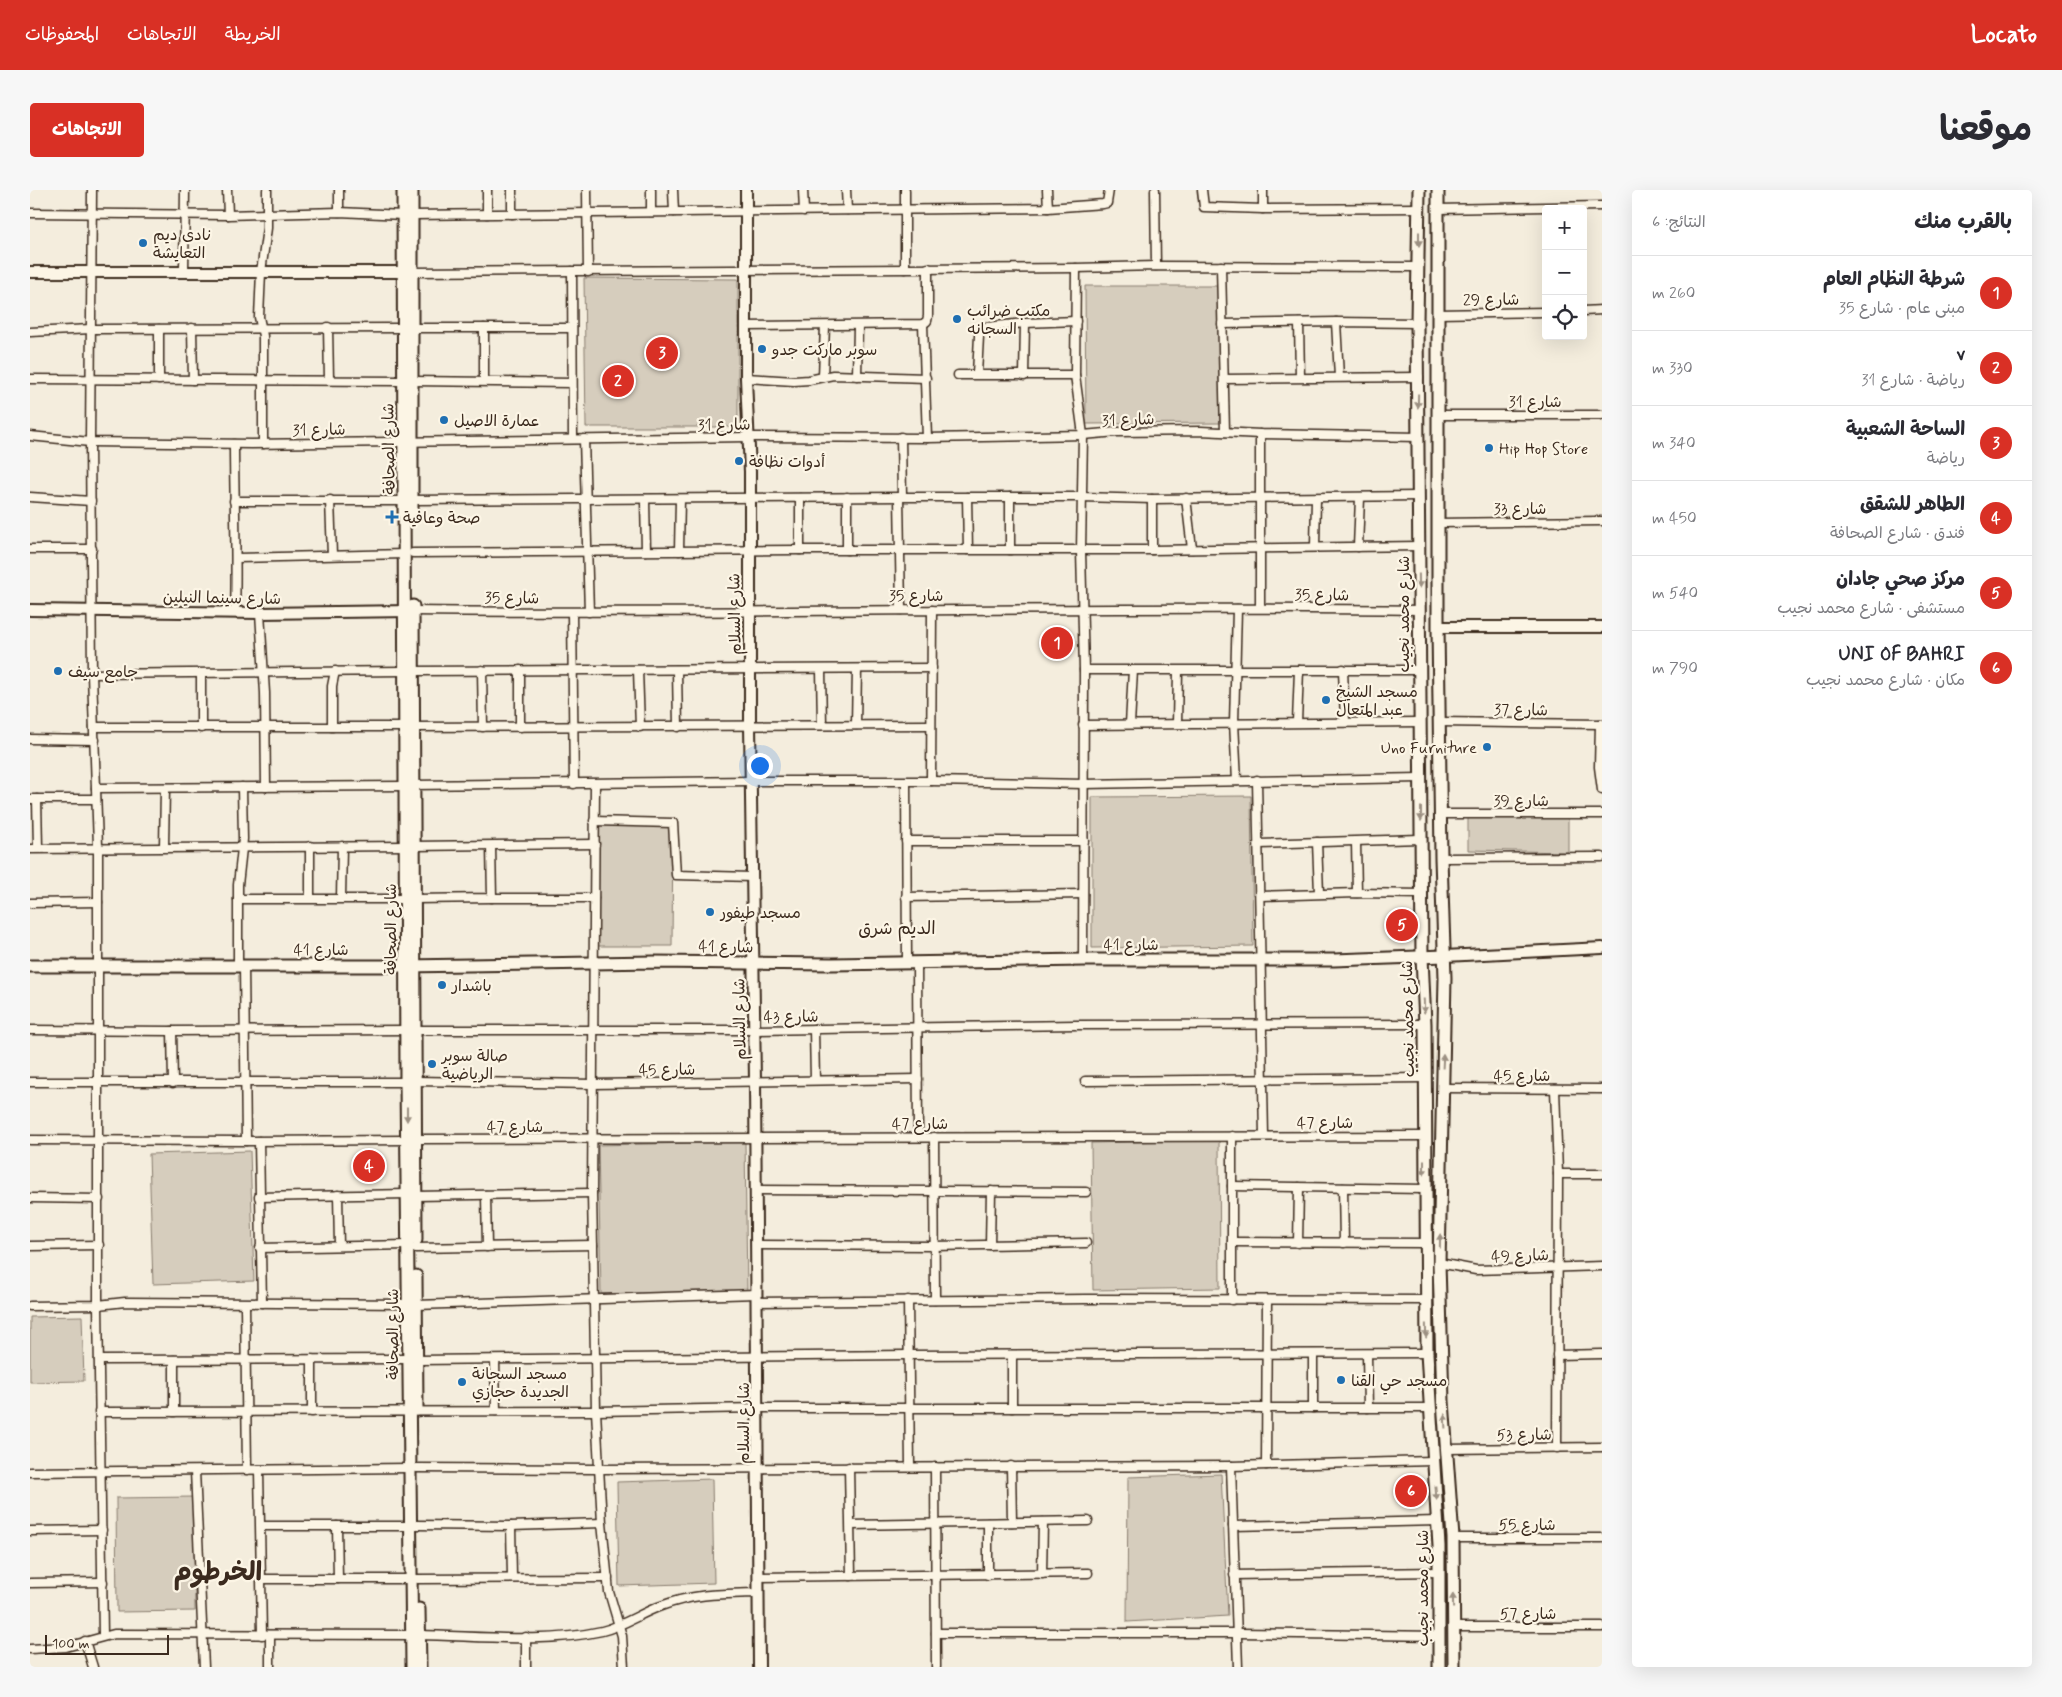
<!DOCTYPE html>
<html lang="ar">
<head>
<meta charset="utf-8">
<style>
	:root { --surface:#fff; --page:#f7f7f7; --text:#2b2b33; --muted:#7c7c81; --line:#e1e1e2; --accent:#d93025 }
	body { margin:0; font-family:Mynerve,"Playpen Sans Arabic",sans-serif; background:var(--page); color:var(--text); direction:rtl }
	.controls { position:absolute; right:15px; top:15px; display:grid; overflow:hidden; border-radius:5px; box-shadow:0 5px 20px #0002 }
	.controls button { width:45px; height:45px; display:grid; place-items:center; padding:0; border:0; border-bottom:1px solid var(--line); background:var(--surface); color:var(--text); font:25px sans-serif }
	.scale { position:absolute; left:15px; bottom:12px; width:124px; box-sizing:border-box; padding-left:5px; border:2px solid #3b2a1e; border-top:0; font-size:14px; line-height:18px; white-space:nowrap; color:#3b2a1e; -webkit-text-stroke:4px #fcf5e5; paint-order:stroke }
	.you { position:absolute; left:729px; top:575px; width:18px; height:18px; margin:-12px; border:4px solid #fff; border-radius:50%; background:#1a73e8; box-shadow:0 0 0 8px #1a73e833 }
	.badge { display:grid; place-items:center; width:32px; height:32px; border-radius:50%; background:var(--accent); color:#fff; font-size:16px; font-weight:700 }
	.pin { position:absolute; translate:-50% -50%; border:2px solid #fff; box-shadow:0 1px 5px #0006 }
	.list { margin:0; padding:0; list-style:none }
	h2 { display:flex; justify-content:space-between; align-items:center; height:65px; margin:0; padding:0 20px; font-size:21px }
	h2 small { font-size:16px; font-weight:400; color:var(--muted) }
	.list li { display:grid; grid-template-columns:32px 1fr auto; gap:15px; align-items:center; box-sizing:border-box; height:75px; padding:0 20px; border-top:1px solid var(--line) }
	.list b { display:block; font-size:19px; white-space:nowrap }
	.list p { margin:0; font-size:16px; white-space:nowrap; color:var(--muted) }
	.list em { font-size:16px; font-style:normal; color:var(--muted) }
	.icon { flex:none; width:28px; height:28px; fill:none; stroke:currentColor; stroke-width:2; stroke-linecap:round; stroke-linejoin:round }
	.map { position:relative; flex:none; width:1572px; height:1477px; overflow:hidden; direction:ltr; border-radius:5px }
	header { display:flex; align-items:center; gap:30px; box-sizing:border-box; height:70px; padding:0 25px; background:var(--accent); color:#fff }
	header strong { font-size:24px }
	nav { display:flex; gap:28px; margin-inline-start:auto; font-size:18px }
	.intro { display:flex; align-items:center; justify-content:space-between; box-sizing:border-box; height:120px; padding:0 30px }
	h1 { margin:0; font-size:35px }
	.button { padding:12px 22px; border-radius:5px; background:var(--accent); color:#fff; font-size:18px; font-weight:700 }
	main { display:flex; gap:30px; padding:0 30px }
	aside { flex:1; background:var(--surface); border-radius:5px; box-shadow:0 5px 20px #0002 }
	.map>svg:first-child { display:block }
	.green { fill:#d6cdbd; stroke:#887c6e }
	.lines { fill:none; stroke-linecap:round; stroke-linejoin:round }
	.minor-casing { stroke:#3b2a1e; stroke-width:11 }
	.tertiary-casing { stroke:#3b2a1e; stroke-width:14 }
	.secondary-casing { stroke:#3b2a1e; stroke-width:15 }
	.minor { stroke:#fcf5e5; stroke-width:8 }
	.tertiary { stroke:#fcf5e5; stroke-width:10 }
	.secondary { stroke:#fcf5e5; stroke-width:11 }
	.oneway { fill:#9c9082 }
	.poi-dot { fill:#1f6fb2; stroke:#fcf5e5; stroke-width:2 }
	.labels { text-anchor:middle; stroke-width:4.5; stroke-linejoin:round; paint-order:stroke }
	.poi-label { font-size:16px; fill:#3b2a1e; stroke:#fcf5e5; text-anchor:start }
	.street-label { font-size:16px; fill:#3b2a1e; stroke:#fcf5e5 }
	.neighbourhood-label { font-size:18px; fill:#3b2a1e; stroke:#fcf5e5 }
	.town-label { font-size:26px; font-weight:bold; fill:#3b2a1e; stroke:#fcf5e5 }
</style>
</head>
<body>
<header>
<strong>Locato</strong>
<nav><a>الخريطة</a><a>الاتجاهات</a><a>المحفوظات</a></nav>
</header>
<div class="intro"><h1>موقعنا</h1><a class="button">الاتجاهات</a></div>
<main>
<aside>
<h2>بالقرب منك<small>النتائج: 6</small></h2>
<ul class="list">
<li><span class="badge">1</span><div><b>شرطة النظام العام</b><p>مبنى عام · شارع 35</p></div><em>260 m</em></li>
<li><span class="badge">2</span><div><b>v</b><p>رياضة · شارع 31</p></div><em>330 m</em></li>
<li><span class="badge">3</span><div><b>الساحة الشعبية</b><p>رياضة</p></div><em>340 m</em></li>
<li><span class="badge">4</span><div><b>الطاهر للشقق</b><p>فندق · شارع الصحافة</p></div><em>450 m</em></li>
<li><span class="badge">5</span><div><b>مركز صحي جادان</b><p>مستشفى · شارع محمد نجيب</p></div><em>540 m</em></li>
<li><span class="badge">6</span><div><b>UNI OF BAHRI</b><p>مكان · شارع محمد نجيب</p></div><em>790 m</em></li>
</ul>
</aside>
<div class="map">
<svg width="1572" height="1477" viewBox="0 0 1572 1477">
	<rect width="100%" height="100%" fill="#f4eddd"/>
	<filter id="ink" filterUnits="userSpaceOnUse"><feTurbulence type="fractalNoise" baseFrequency=".02" numOctaves="2"/><feDisplacementMap in="SourceGraphic" scale="10" xChannelSelector="R" yChannelSelector="G"/><feConvolveMatrix kernelMatrix="1 2 1 2 8 2 1 2 1" color-interpolation-filters="sRGB"/></filter>
	<g filter="url(#ink)">
		<g class="green">
			<path d="M554 88 708 89V237H556Z"/>
			<path d="M1055 96H1190V233L1056 234Z"/>
			<path d="M1221 606 1223 756 1062 758V607Z"/>
			<path d="M1438 626 1538 628V662L1438 660Z"/>
			<path d="M569 633H643L642 756H568Z"/>
			<path d="M1189 950 1190 1098 1063 1100 1061 953Z"/>
			<path d="M715 952 717 1101 571 1104 568 955Z"/>
			<path d="M220 961 224 1091 123 1094 119 964Z"/>
			<path d="M52 1126 54 1191 0 1192V1127Z"/>
			<path d="M1191 1284 1198 1426 1097 1432 1098 1287Z"/>
			<path d="M682 1289 684 1393 589 1396 587 1292Z"/>
			<path d="M164 1307 165 1421 87 1422 86 1308Z"/>
		</g>
		<g class="lines">
			<defs>
				<g id="minor">
					<path d="M62 0 60 252 62 484 68 656V1115L73 1446"/>
					<path d="M197 0 198 25"/>
					<path d="M309 0V22"/>
					<path d="M457 0V24"/>
					<path d="M482 0V24"/>
					<path d="M557 0 558 82"/>
					<path d="M621 0V22"/>
					<path d="M643 0 644 22"/>
					<path d="M773 0 774 21"/>
					<path d="M816 0 817 20"/>
					<path d="M875 0V79"/>
					<path d="M1017 0 1018 18"/>
					<path d="M1125 0 1126 76"/>
					<path d="M1172 0 1174 17 1233 19V0"/>
					<path d="M1233 19 1389 18"/>
					<path d="M1408 19 1572 16"/>
					<path d="M0 23 198 25 309 22 373 25"/>
					<path d="M383 25 1018 18 1073 14 1077 13 1079 0"/>
					<path d="M1191 76 1195 242"/>
					<path d="M1046 78 1045 185 1053 245 1051 361 1054 480 1053 770"/>
					<path d="M542 81 543 249"/>
					<path d="M154 82 155 0"/>
					<path d="M382 82 1046 78 1126 76 1389 77"/>
					<path d="M1553 121 1572 120"/>
					<path d="M1408 124 1516 122"/>
					<path d="M1306 132 1309 187"/>
					<path d="M1269 133 1270 187"/>
					<path d="M893 134 897 248"/>
					<path d="M1192 134 1306 132 1387 133"/>
					<path d="M716 136 893 134 897 131 898 126V78"/>
					<path d="M298 137 299 190"/>
					<path d="M162 138 163 190"/>
					<path d="M382 138H542"/>
					<path d="M454 138V191"/>
					<path d="M0 142 61 139 373 138"/>
					<path d="M947 184 949 146 950 141 956 137 995 133 1046 131"/>
					<path d="M928 185H1045"/>
					<path d="M793 186 795 136"/>
					<path d="M827 186 828 136"/>
					<path d="M994 186 995 133"/>
					<path d="M716 188 764 191 779 190 803 185 896 188"/>
					<path d="M0 189 373 191"/>
					<path d="M1194 189 1389 187"/>
					<path d="M129 190V139"/>
					<path d="M382 191 542 193"/>
					<path d="M1408 225H1572"/>
					<path d="M1230 244V418"/>
					<path d="M0 246 60 252 222 254 719 247 897 248 1053 245 1087 242 1171 241 1230 244 1388 247"/>
					<path d="M871 247 872 307"/>
					<path d="M554 249 559 422"/>
					<path d="M204 254C204 310 207 366 205 423"/>
					<path d="M233 254V146L229 127 231 82 237 38V0"/>
					<path d="M0 307 61 311"/>
					<path d="M817 307V360"/>
					<path d="M869 307 871 420"/>
					<path d="M937 307 938 360"/>
					<path d="M980 307V360"/>
					<path d="M770 308V360"/>
					<path d="M1156 308 1162 359"/>
					<path d="M615 309 616 361"/>
					<path d="M1122 309V360"/>
					<path d="M300 310 302 365"/>
					<path d="M382 310 872 307H1051L1122 309 1388 306"/>
					<path d="M204 311H374"/>
					<path d="M1408 333 1572 331"/>
					<path d="M1285 357 1286 308"/>
					<path d="M1328 357 1330 308"/>
					<path d="M0 359H62"/>
					<path d="M649 361 650 309"/>
					<path d="M383 363 770 360H1122L1389 356"/>
					<path d="M207 368 375 364"/>
					<path d="M383 421C719 425 1054 415 1390 420"/>
					<path d="M230 423 235 503 236 597"/>
					<path d="M542 423 544 594"/>
					<path d="M1313 479 1315 532"/>
					<path d="M452 480 453 537"/>
					<path d="M490 480V537"/>
					<path d="M608 480 610 537"/>
					<path d="M647 480 648 537"/>
					<path d="M791 480 792 535"/>
					<path d="M1054 480H1389"/>
					<path d="M383 481 902 478"/>
					<path d="M62 484 374 481"/>
					<path d="M1267 532 1269 480"/>
					<path d="M1409 532 1572 534"/>
					<path d="M1100 534 1103 480"/>
					<path d="M1147 534 1148 481"/>
					<path d="M1570 534 1569 577 1572 600"/>
					<path d="M826 535 827 479"/>
					<path d="M1053 535 1390 532"/>
					<path d="M64 537H375"/>
					<path d="M302 537V496L305 481"/>
					<path d="M384 537 900 535"/>
					<path d="M171 538V484"/>
					<path d="M0 549 65 550"/>
					<path d="M1227 590 1234 946"/>
					<path d="M901 591 902 420"/>
					<path d="M1207 591 1204 533 1207 419"/>
					<path d="M876 592 877 773"/>
					<path d="M565 594 562 1003 566 1221 572 1333 579 1402 592 1446 594 1477"/>
					<path d="M384 595 721 591H901L1054 594 1391 588"/>
					<path d="M66 598 375 596"/>
					<path d="M0 609H66"/>
					<path d="M7 609 8 658"/>
					<path d="M1410 624H1572"/>
					<path d="M564 631 643 633 646 685 722 687"/>
					<path d="M876 651H1054"/>
					<path d="M1287 652 1289 703"/>
					<path d="M1326 652 1327 703"/>
					<path d="M1229 654 1390 649"/>
					<path d="M384 656 565 654"/>
					<path d="M134 657 135 598"/>
					<path d="M0 659 376 656"/>
					<path d="M1411 668 1572 667"/>
					<path d="M1230 706 1327 703 1392 704"/>
					<path d="M876 707 1053 704"/>
					<path d="M280 708V656"/>
					<path d="M311 708 312 656"/>
					<path d="M462 708H564"/>
					<path d="M208 709H376"/>
					<path d="M384 709 462 708 461 656"/>
					<path d="M0 713 68 712"/>
					<path d="M887 773 888 947"/>
					<path d="M208 775V695L213 649 212 597"/>
					<path d="M214 775 216 951"/>
					<path d="M784 839 785 890"/>
					<path d="M0 840 142 841 377 840"/>
					<path d="M386 840H724L1046 835 1395 834"/>
					<path d="M142 841 143 893"/>
					<path d="M386 891 563 894 888 889"/>
					<path d="M1055 891 1395 888"/>
					<path d="M0 892H376"/>
					<path d="M1412 898 1572 899"/>
					<path d="M1525 899 1528 984 1527 1258"/>
					<path d="M1202 946V1110"/>
					<path d="M904 947 905 1110"/>
					<path d="M386 949 1395 946"/>
					<path d="M0 950 216 951 377 950"/>
					<path d="M229 951 232 1113"/>
					<path d="M1528 984H1572"/>
					<path d="M1202 996 1394 999"/>
					<path d="M1313 998 1314 1053"/>
					<path d="M727 1000 1056 1002"/>
					<path d="M308 1005 309 1056"/>
					<path d="M456 1005 457 1057"/>
					<path d="M386 1006 562 1003"/>
					<path d="M229 1007 377 1004"/>
					<path d="M0 1008 69 1009"/>
					<path d="M1202 1052 1395 1053"/>
					<path d="M1268 1053 1269 997"/>
					<path d="M727 1055 904 1056 1056 1053"/>
					<path d="M960 1055 961 1001"/>
					<path d="M0 1056 69 1055"/>
					<path d="M230 1058 378 1055"/>
					<path d="M386 1058 563 1055"/>
					<path d="M1409 1073 1446 1080 1572 1076"/>
					<path d="M878 1110 880 1277"/>
					<path d="M726 1112 1056 1109 1395 1110"/>
					<path d="M215 1114 217 1280"/>
					<path d="M386 1115 726 1104"/>
					<path d="M0 1116 68 1115 95 1112 378 1114"/>
					<path d="M1283 1165V1218"/>
					<path d="M1337 1165 1338 1218"/>
					<path d="M1527 1165 1572 1164"/>
					<path d="M282 1169V1222"/>
					<path d="M69 1170 378 1169"/>
					<path d="M144 1170V1222"/>
					<path d="M387 1170 878 1165 1397 1163"/>
					<path d="M465 1170 466 1221"/>
					<path d="M982 1218V1165"/>
					<path d="M69 1222 566 1221 728 1218H1400"/>
					<path d="M1416 1259 1572 1257"/>
					<path d="M1236 1275 1237 1110"/>
					<path d="M981 1276 982 1332"/>
					<path d="M1201 1276 1208 1477"/>
					<path d="M819 1277 821 1386"/>
					<path d="M905 1277 906 1477"/>
					<path d="M387 1278 568 1279 1201 1276 1403 1271"/>
					<path d="M229 1280 232 1445"/>
					<path d="M165 1281 174 1477"/>
					<path d="M0 1282 379 1278"/>
					<path d="M387 1335 481 1336 572 1333"/>
					<path d="M821 1335 1058 1331"/>
					<path d="M231 1336H380"/>
					<path d="M307 1336 308 1389"/>
					<path d="M481 1336 482 1387"/>
					<path d="M1203 1336 1408 1331"/>
					<path d="M0 1341 72 1340"/>
					<path d="M1423 1348H1572"/>
					<path d="M1012 1384 1013 1332"/>
					<path d="M958 1385V1333"/>
					<path d="M1204 1385 1409 1382"/>
					<path d="M729 1387 1058 1383"/>
					<path d="M232 1389H380"/>
					<path d="M388 1389 578 1388"/>
					<path d="M0 1393 73 1392"/>
					<path d="M1424 1437H1572"/>
					<path d="M906 1443H1208L1409 1446"/>
					<path d="M389 1445C449 1446 513 1454 572 1441 593 1436 611 1423 631 1416 666 1403 693 1404 729 1403"/>
					<path d="M496 1447V1477"/>
					<path d="M55 1451 63 1477"/>
					<path d="M0 1459 36 1457 84 1444 381 1445"/>
					<path d="M240 1477V1445"/>
				</g>
				<g id="tertiary">
					<path d="M716 0V188L720 282V535L725 891 729 1477"/>
					<path d="M0 82H381"/>
					<path d="M0 420 230 423 382 421"/>
					<path d="M1408 437H1572"/>
					<path d="M1415 766 1572 758"/>
				</g>
				<g id="secondary">
					<path d="M373 0 376 892 382 1477"/>
					<path d="M382 0V325"/>
					<path d="M1389 0 1387 133 1392 767 1395 834 1397 1163 1409 1356V1477"/>
					<path d="M1408 0V437L1411 668 1415 788 1409 1073 1413 1211 1423 1348 1424 1477"/>
					<path d="M383 416 386 1050"/>
					<path d="M0 776H376L624 772 802 774 1053 770H1304L1415 766"/>
					<path d="M386 1086 387 1220"/>
					<path d="M389 1419 390 1477"/>
				</g>
			</defs>
			<use href="#minor" class="minor-casing"/>
			<use href="#tertiary" class="tertiary-casing"/>
			<use href="#secondary" class="secondary-casing"/>
			<use href="#minor" class="minor"/>
			<use href="#tertiary" class="tertiary"/>
			<use href="#secondary" class="secondary"/>
		</g>
		<defs><path id="oneway-solid" d="M-6-.8H1V-3.2L6.5 0L1 3.2V.8H-6Z" transform="scale(1.25)"/></defs>
		<g class="oneway">
			<use href="#oneway-solid" transform="translate(1389 49) rotate(90)"/>
			<use href="#oneway-solid" transform="translate(1388 211) rotate(91)"/>
			<use href="#oneway-solid" transform="translate(1389 391) rotate(89)"/>
			<use href="#oneway-solid" transform="translate(1391 624) rotate(90)"/>
			<use href="#oneway-solid" transform="translate(1394 816) rotate(88)"/>
			<use href="#oneway-solid" transform="translate(1413 871) rotate(-87)"/>
			<use href="#oneway-solid" transform="translate(377 924) rotate(90)"/>
			<use href="#oneway-solid" transform="translate(1394 978) rotate(90)"/>
			<use href="#oneway-solid" transform="translate(1410 1051) rotate(-89)"/>
			<use href="#oneway-solid" transform="translate(1396 1141) rotate(89)"/>
			<use href="#oneway-solid" transform="translate(1415 1231) rotate(-93)"/>
			<use href="#oneway-solid" transform="translate(1406 1303) rotate(85)"/>
			<use href="#oneway-solid" transform="translate(1423 1411) rotate(-91)"/>
		</g>
	</g>
	<g class="poi-dot">
		<circle cx="113" cy="53" r="5"/>
		<circle cx="927" cy="129" r="5"/>
		<circle cx="732" cy="159" r="5"/>
		<circle cx="414" cy="230" r="5"/>
		<circle cx="1459" cy="258" r="5"/>
		<circle cx="709" cy="271" r="5"/>
		<path d="M359.5 319.5h5v5h5v5h-5v5h-5v-5h-5v-5h5z"/>
		<circle cx="28" cy="481" r="5"/>
		<circle cx="1296" cy="510" r="5"/>
		<circle cx="1457" cy="557" r="5"/>
		<circle cx="680" cy="722" r="5"/>
		<circle cx="412" cy="795" r="5"/>
		<circle cx="402" cy="874" r="5"/>
		<circle cx="1311" cy="1190" r="5"/>
		<circle cx="432" cy="1192" r="5"/>
	</g>
	<g class="labels">
		<g class="poi-label">
			<text x="123" y="50">نادى ديم<tspan x="123" dy="18">التعايشة</tspan></text>
			<text x="937" y="126">مكتب ضرائب<tspan x="937" dy="18">السجانه</tspan></text>
			<text x="742" y="165">سوبر ماركت جدو</text>
			<text x="424" y="236">عمارة الاصيل</text>
			<text x="1469" y="264">Hip Hop Store</text>
			<text x="719" y="277">أدوات نظافة</text>
			<text x="373" y="333">صحة وعافية</text>
			<text x="38" y="487">جامع سيف</text>
			<text x="1306" y="507">مسجد الشيخ<tspan x="1306" dy="18">عبد المتعال</tspan></text>
			<text x="1447" y="563" text-anchor="end">Uno Furniture</text>
			<text x="690" y="728">مسجد طيفور</text>
			<text x="422" y="801">باشدار</text>
			<text x="412" y="871">صالة سوبر<tspan x="412" dy="18">الرياضية</tspan></text>
			<text x="442" y="1189">مسجد السجانة<tspan x="442" dy="18">الجديدة حجازي</tspan></text>
			<text x="1321" y="1196">مسجد حي القنا</text>
		</g>
		<g class="street-label">
			<text transform="translate(1461 109) rotate(-1)" y="6">شارع 29</text>
			<text x="1505" y="217">شارع 31</text>
			<text transform="translate(1098 229) rotate(-2)" y="6">شارع 31</text>
			<text transform="translate(694 234) rotate(-1)" y="6">شارع 31</text>
			<text transform="translate(289 239) rotate(-1)" y="6">شارع 31</text>
			<text transform="translate(358 259) rotate(-91)" y="6">شارع الصحافة</text>
			<text x="1490" y="324">شارع 33</text>
			<text transform="translate(1292 404) rotate(1)" y="6">شارع 35</text>
			<text x="886" y="411">شارع 35</text>
			<text transform="translate(192 407) rotate(1)" y="6">شارع سينما النيلين</text>
			<text transform="translate(482 407) rotate(1)" y="6">شارع 35</text>
			<text transform="translate(704 424) rotate(-91)" y="6">شارع السلام</text>
			<text transform="translate(1373 424) rotate(-90)" y="6">شارع محمد نجيب</text>
			<text transform="translate(1491 519) rotate(1)" y="6">شارع 37</text>
			<text x="1491" y="616">شارع 39</text>
			<text transform="translate(360 739) rotate(-90)" y="6">شارع الصحافة</text>
			<text x="1101" y="760">شارع 41</text>
			<text transform="translate(696 756) rotate(1)" y="6">شارع 41</text>
			<text x="291" y="765">شارع 41</text>
			<text transform="translate(761 826) rotate(-1)" y="6">شارع 43</text>
			<text transform="translate(709 829) rotate(-91)" y="6">شارع السلام</text>
			<text transform="translate(1377 829) rotate(-91)" y="6">شارع محمد نجيب</text>
			<text transform="translate(637 879) rotate(-1)" y="6">شارع 45</text>
			<text x="1492" y="891">شارع 45</text>
			<text x="1295" y="938">شارع 47</text>
			<text x="890" y="939">شارع 47</text>
			<text x="485" y="942">شارع 47</text>
			<text transform="translate(1490 1065) rotate(-2)" y="6">شارع 49</text>
			<text transform="translate(362 1144) rotate(-90)" y="6">شارع الصحافة</text>
			<text transform="translate(713 1233) rotate(-90)" y="6">شارع السلام</text>
			<text transform="translate(1494 1244) rotate(-1)" y="6">شارع 53</text>
			<text x="1497" y="1340">شارع 55</text>
			<text transform="translate(1392 1398) rotate(-90)" y="6">شارع محمد نجيب</text>
			<text x="1498" y="1429">شارع 57</text>
		</g>
		<g class="neighbourhood-label">
			<text x="867" y="744">الديم شرق</text>
		</g>
		<g class="town-label">
			<text x="188" y="1390">الخرطوم</text>
		</g>
	</g>
</svg>
<div class="controls">
<button>+</button>
<button>−</button>
<button><svg class="icon" aria-label="locate" viewBox="0 0 24 24"><circle cx="12" cy="12" r="6"/><path d="M12 2v4M12 18v4M2 12h4M18 12h4"/></svg></button>
</div>
<div class="scale">100 m</div>
<div class="you"></div>
<div class="pin badge" style="left:1027px;top:453px">1</div>
<div class="pin badge" style="left:588px;top:191px">2</div>
<div class="pin badge" style="left:632px;top:163px">3</div>
<div class="pin badge" style="left:339px;top:976px">4</div>
<div class="pin badge" style="left:1372px;top:735px">5</div>
<div class="pin badge" style="left:1381px;top:1301px">6</div>
</div>
</main>
</body>
</html>
